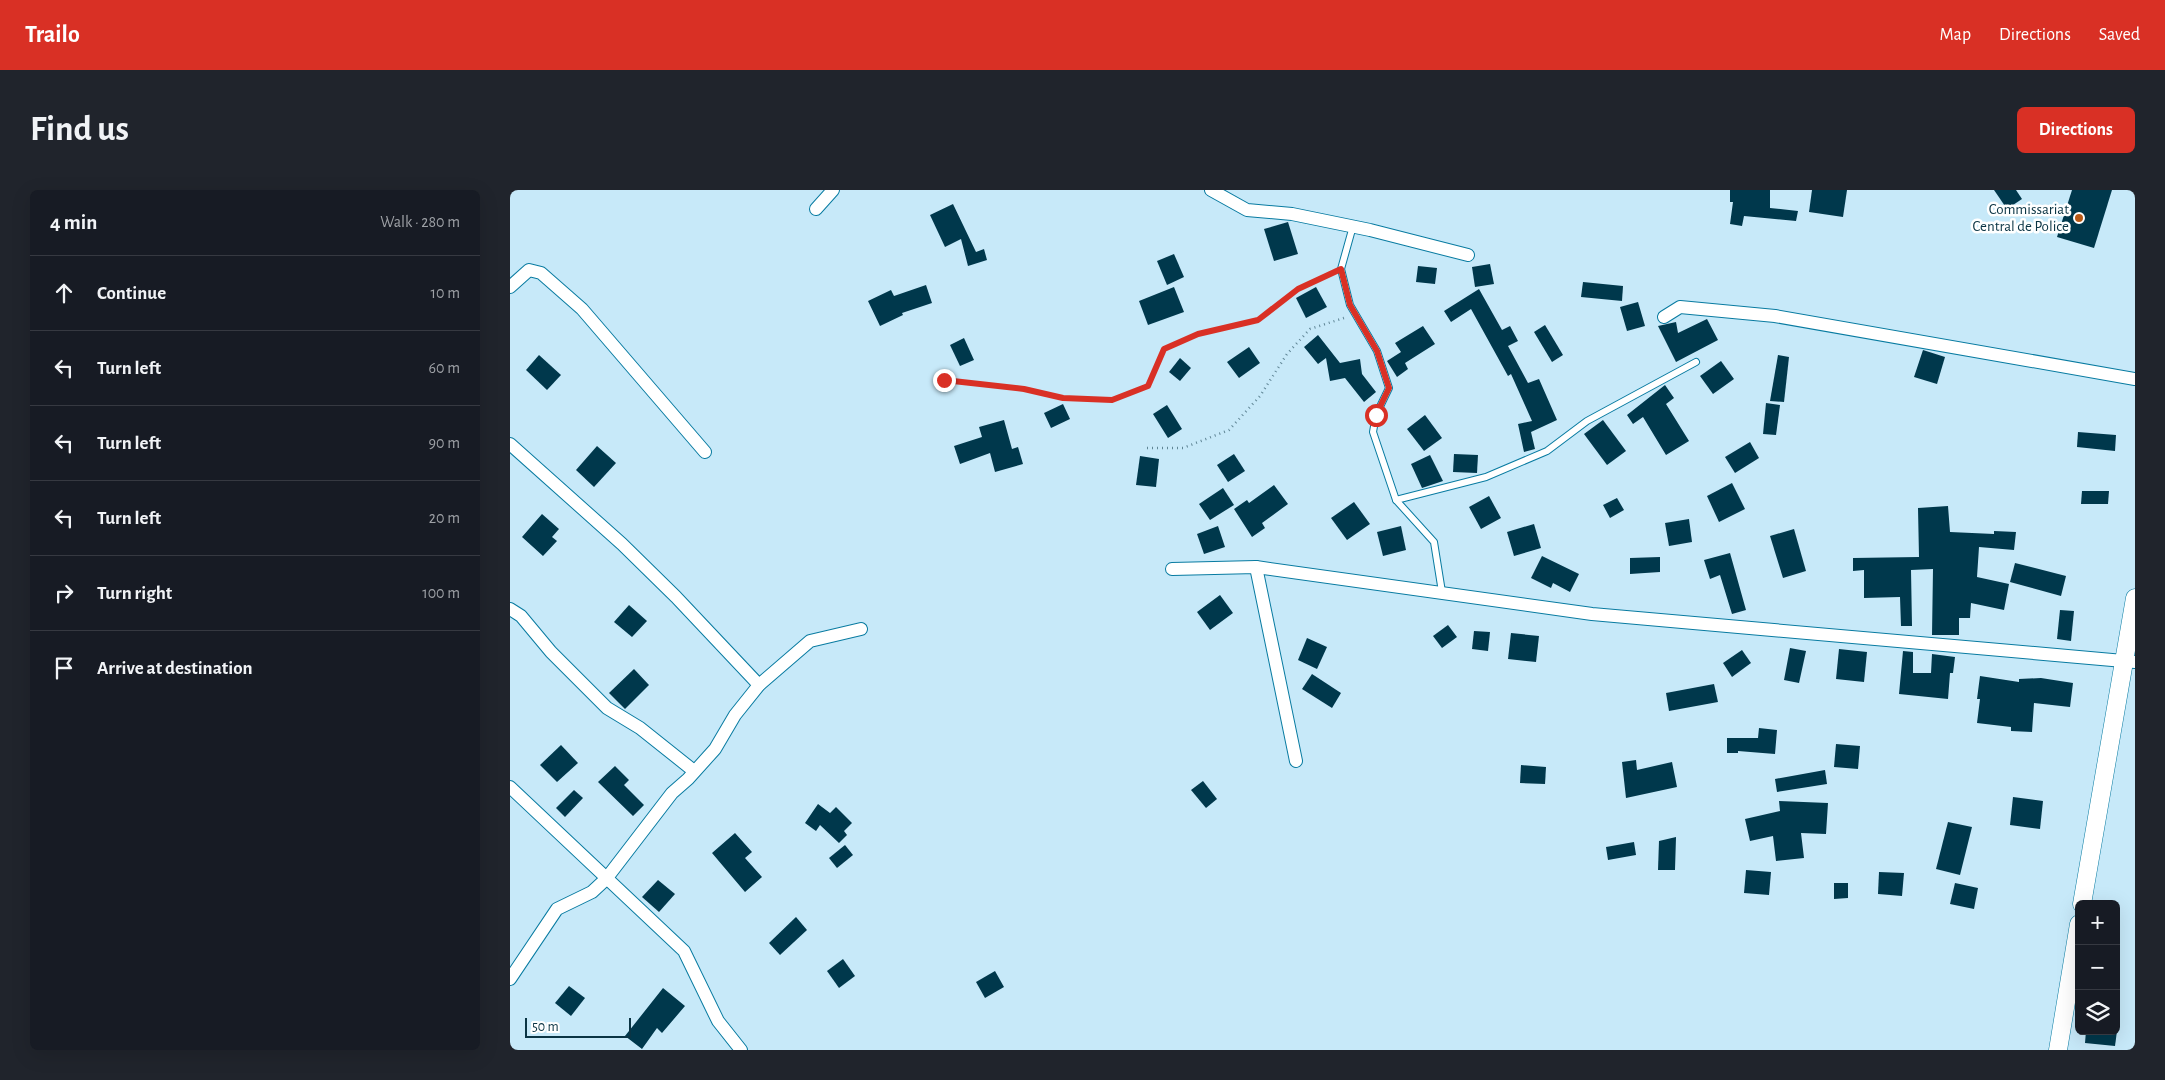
<!DOCTYPE html>
<html lang="en">
<head>
<meta charset="utf-8">
<style>
	:root { --surface:#171b24; --page:#20242c; --text:#f1f3f6; --muted:#9ea1a6; --line:#363941; --accent:#d93025 }
	body { margin:0; font-family:"Alegreya Sans",sans-serif; background:var(--page); color:var(--text) }
	.controls { position:absolute; right:15px; bottom:15px; display:grid; overflow:hidden; border-radius:8px; box-shadow:0 5px 20px #0002 }
	.controls button { width:45px; height:45px; display:grid; place-items:center; padding:0; border:0; border-bottom:1px solid var(--line); background:var(--surface); color:var(--text); font:25px sans-serif }
	.scale { position:absolute; left:15px; bottom:12px; width:106px; box-sizing:border-box; padding-left:5px; border:2px solid #0a3444; border-top:0; font-size:14px; line-height:18px; white-space:nowrap; color:#0a3444; -webkit-text-stroke:4px #fff; paint-order:stroke }
	.stop { position:absolute; width:15px; height:15px; margin:-11px; border:4px solid #d93025; border-radius:50%; background:#fff }
	.stop.end { background:#d93025; border-color:#fff; box-shadow:0 1px 5px #0008 }
	.list { margin:0; padding:0; list-style:none }
	h2 { display:flex; justify-content:space-between; align-items:center; height:65px; margin:0; padding:0 20px; font-size:21px }
	h2 small { font-size:16px; font-weight:400; color:var(--muted) }
	.list li { display:grid; grid-template-columns:32px 1fr auto; gap:15px; align-items:center; box-sizing:border-box; height:75px; padding:0 20px; border-top:1px solid var(--line) }
	.list b { display:block; font-size:19px; white-space:nowrap }
	.list em { font-size:16px; font-style:normal; color:var(--muted) }
	.icon { flex:none; width:28px; height:28px; fill:none; stroke:currentColor; stroke-width:2; stroke-linecap:round; stroke-linejoin:round }
	.map { position:relative; flex:none; width:1625px; height:860px; overflow:hidden; border-radius:8px }
	header { display:flex; align-items:center; gap:30px; box-sizing:border-box; height:70px; padding:0 25px; background:var(--accent); color:#fff }
	header strong { font-size:24px }
	nav { display:flex; gap:28px; margin-inline-start:auto; font-size:18px }
	.intro { display:flex; align-items:center; justify-content:space-between; box-sizing:border-box; height:120px; padding:0 30px }
	h1 { margin:0; font-size:35px }
	.button { padding:12px 22px; border-radius:8px; background:var(--accent); color:#fff; font-size:18px; font-weight:700 }
	main { display:flex; gap:30px; padding:0 30px }
	aside { flex:1; background:var(--surface); border-radius:8px; box-shadow:0 5px 20px #0002 }
	.map>svg:first-child { display:block }
	.building { fill:#00384c }
	.lines { fill:none; stroke-linecap:round; stroke-linejoin:round }
	.lane-casing { stroke:#087ba1; stroke-width:8 }
	.street-casing { stroke:#087ba1; stroke-width:14 }
	.secondary-casing { stroke:#087ba1; stroke-width:19 }
	.path { stroke:#608696; stroke-width:2.5; stroke-dasharray:1 4; stroke-linecap:butt }
	.lane { stroke:#fff; stroke-width:6 }
	.street { stroke:#fff; stroke-width:12 }
	.secondary { stroke:#fff; stroke-width:18 }
	.route { stroke:#d93025; stroke-width:6 }
	.poi-dot { fill:#b85815; stroke:#fff; stroke-width:2 }
	.labels { text-anchor:middle; stroke-width:5; stroke-linejoin:round; paint-order:stroke }
	.poi-label { font-size:15px; fill:#0a3444; stroke:#fff; text-anchor:end }
</style>
</head>
<body>
<header>
<strong>Trailo</strong>
<nav><a>Map</a><a>Directions</a><a>Saved</a></nav>
</header>
<div class="intro"><h1>Find us</h1><a class="button">Directions</a></div>
<main>
<aside>
<h2>4 min<small>Walk · 280 m</small></h2>
<ul class="list">
<li><svg class="icon" aria-label="ahead" viewBox="0 0 24 24"><path d="M12 20V5M6 11l6-6 6 6"/></svg><div><b>Continue</b></div><em>10 m</em></li>
<li><svg class="icon" aria-label="left" viewBox="0 0 24 24"><path d="M17 20v-9H6M10 6l-5 5 5 5"/></svg><div><b>Turn left</b></div><em>60 m</em></li>
<li><svg class="icon" aria-label="left" viewBox="0 0 24 24"><path d="M17 20v-9H6M10 6l-5 5 5 5"/></svg><div><b>Turn left</b></div><em>90 m</em></li>
<li><svg class="icon" aria-label="left" viewBox="0 0 24 24"><path d="M17 20v-9H6M10 6l-5 5 5 5"/></svg><div><b>Turn left</b></div><em>20 m</em></li>
<li><svg class="icon" aria-label="right" viewBox="0 0 24 24"><path d="M7 20v-9h11M14 6l5 5-5 5"/></svg><div><b>Turn right</b></div><em>100 m</em></li>
<li><svg class="icon" aria-label="arrive" viewBox="0 0 24 24"><path d="M6 21V4h12l-3 4 3 4H6"/></svg><div><b>Arrive at destination</b></div></li>
</ul>
</aside>
<div class="map">
<svg width="1625" height="860" viewBox="0 0 1625 860">
	<rect width="100%" height="100%" fill="#c7e9f9"/>
	<g class="building">
		<path d="M1220 0H1260V18L1288 21 1286 31 1234 26 1232 36 1220 34 1223 12H1220Z"/>
		<path d="M1302 0H1337L1333 27 1299 22Z"/>
		<path d="M1484 0H1506L1512 9 1497 19Z"/>
		<path d="M1562 0H1602L1584 58 1547 47Z"/>
		<path d="M443 14 466 62 474 59 477 70 458 76 451 49 435 57 420 25Z"/>
		<path d="M778 32 788 64 764 71 754 39Z"/>
		<path d="M664 64 674 87 657 95 647 71Z"/>
		<path d="M980 74 984 94 965 97 962 77Z"/>
		<path d="M908 76 927 78 925 94 906 92Z"/>
		<path d="M1073 92 1113 96 1112 111 1071 107Z"/>
		<path d="M416 95 422 113 392 123 393 125 370 136 358 111 381 100 384 106Z"/>
		<path d="M664 97 674 122 638 135 629 111Z"/>
		<path d="M806 97 817 117 796 128 786 108Z"/>
		<path d="M969 99 992 140 1000 136 1008 151 998 156 1018 193 1029 189 1047 230 1021 242 1025 259 1014 262 1008 234 1022 231 1001 184 998 186 961 119 941 132 934 121Z"/>
		<path d="M1128 112 1135 136 1117 141 1110 117Z"/>
		<path d="M1197 129 1208 150 1166 172 1148 136 1166 132 1168 143Z"/>
		<path d="M1035 135 1053 165 1042 172 1024 142Z"/>
		<path d="M913 136 925 154 895 173 898 179 887 187 877 171 891 162 885 153Z"/>
		<path d="M808 145 830 173 850 169 852 184 866 202 854 212 835 188 820 191 816 168 808 174 794 157Z"/>
		<path d="M454 148 464 170 450 176 440 155Z"/>
		<path d="M739 157 750 173 729 188 717 172Z"/>
		<path d="M1413 160 1435 167 1427 194 1404 187Z"/>
		<path d="M29 165 51 185 37 200 16 180Z"/>
		<path d="M1268 165 1279 167 1274 212 1260 211Z"/>
		<path d="M670 168 681 178 670 191 659 182Z"/>
		<path d="M1211 171 1224 189 1203 204 1190 186Z"/>
		<path d="M1155 195 1164 208 1156 214 1179 251 1156 265 1133 227 1123 234 1117 225Z"/>
		<path d="M1256 213 1270 215 1266 245 1253 244Z"/>
		<path d="M553 214 560 229 541 238 534 223Z"/>
		<path d="M657 215 672 239 658 248 643 224Z"/>
		<path d="M915 225 932 248 914 261 897 239Z"/>
		<path d="M494 230 502 259 508 257 513 274 485 282 480 263 450 274 444 256 472 247 469 237Z"/>
		<path d="M1093 230 1116 261 1097 275 1074 244Z"/>
		<path d="M1568 242 1606 245 1605 261 1567 257Z"/>
		<path d="M1240 252 1249 268 1225 283 1215 267Z"/>
		<path d="M87 256 106 273 84 297 66 280Z"/>
		<path d="M724 264 735 281 718 292 707 275Z"/>
		<path d="M944 264 968 265 967 283 943 282Z"/>
		<path d="M920 265 933 291 912 298 901 274Z"/>
		<path d="M630 266 649 269 646 297 626 295Z"/>
		<path d="M1222 293 1235 319 1209 332 1197 306Z"/>
		<path d="M764 295 778 314 752 333 755 338 742 347 724 319 737 310 739 313Z"/>
		<path d="M713 298 724 315 700 330 689 314Z"/>
		<path d="M1572 301H1599L1598 314H1571Z"/>
		<path d="M979 306 991 328 971 339 959 317Z"/>
		<path d="M1107 308 1114 320 1100 328 1093 315Z"/>
		<path d="M844 312 860 334 837 350 821 328Z"/>
		<path d="M1438 316 1440 342 1484 344V341L1506 342 1504 360 1469 357 1467 387 1499 394 1494 420 1461 413 1460 428H1449V445H1422L1423 379 1401 380 1402 436H1391L1390 407 1354 408V380L1343 381V368L1409 367 1408 318Z"/>
		<path d="M32 324 49 339 42 347 47 351 33 366 12 347Z"/>
		<path d="M1179 329 1182 352 1159 356 1155 333Z"/>
		<path d="M1024 334 1031 358 1004 366 997 342Z"/>
		<path d="M708 336 715 357 694 364 687 344Z"/>
		<path d="M891 336 896 360 873 366 867 342Z"/>
		<path d="M1284 339 1296 381 1273 388 1260 346Z"/>
		<path d="M1220 363 1236 420 1222 424 1210 385 1200 389 1194 370Z"/>
		<path d="M1032 366 1069 384 1060 402 1043 393 1041 398 1021 388Z"/>
		<path d="M1150 367V382L1120 384V368Z"/>
		<path d="M1505 373 1556 386 1551 406 1500 392Z"/>
		<path d="M710 405 723 423 700 440 687 422Z"/>
		<path d="M119 415 137 431 122 447 104 432Z"/>
		<path d="M1550 420 1564 421 1561 451 1547 449Z"/>
		<path d="M938 435 947 447 932 458 923 446Z"/>
		<path d="M964 441 980 442 978 461 962 459Z"/>
		<path d="M1001 443 1029 446 1026 472 998 469Z"/>
		<path d="M797 448 817 457 807 479 788 470Z"/>
		<path d="M1280 458 1296 461 1289 493 1274 490Z"/>
		<path d="M1329 459 1357 462 1354 492 1326 489Z"/>
		<path d="M1232 460 1241 473 1222 487 1213 473Z"/>
		<path d="M1393 461 1403 462V483H1421L1422 464 1445 467 1443 483H1440L1438 509 1389 504Z"/>
		<path d="M124 479 139 495 115 519 99 503Z"/>
		<path d="M802 484 831 503 822 518 792 499Z"/>
		<path d="M1470 486 1509 492V489L1531 488 1563 493 1560 517 1524 513 1522 542 1501 541V537L1467 533 1470 509H1467Z"/>
		<path d="M1204 494 1208 512 1159 521 1156 503Z"/>
		<path d="M1249 538 1267 540 1265 564 1228 561V563H1217V548H1248Z"/>
		<path d="M1326 554 1350 556 1348 579 1324 577Z"/>
		<path d="M51 555 68 573 47 592 30 575Z"/>
		<path d="M1126 570 1127 580 1162 572 1167 597 1116 608 1112 572Z"/>
		<path d="M1011 575 1036 577 1035 594 1010 593Z"/>
		<path d="M105 576 119 590 114 595 134 615 123 626 88 592Z"/>
		<path d="M1315 580 1317 594 1267 602 1265 589Z"/>
		<path d="M693 591 707 609 696 618 681 600Z"/>
		<path d="M64 600 73 608 55 627 46 618Z"/>
		<path d="M1503 607 1533 611 1530 639 1500 635Z"/>
		<path d="M1269 611 1318 613 1316 644 1291 643 1294 668 1266 671 1263 646 1240 651 1235 629 1270 621Z"/>
		<path d="M308 614 320 623 326 617 342 633 334 641 337 645 329 653 310 635 306 641 295 633Z"/>
		<path d="M1438 632 1462 637 1450 685 1426 679Z"/>
		<path d="M225 643 242 662 235 668 252 687 235 702 202 663Z"/>
		<path d="M1166 647 1165 680H1148L1149 651Z"/>
		<path d="M1124 652 1126 665 1098 670 1096 657Z"/>
		<path d="M335 655 343 665 327 678 319 668Z"/>
		<path d="M1236 680 1261 682 1259 705 1234 703Z"/>
		<path d="M1369 682 1394 683 1392 706 1368 704Z"/>
		<path d="M148 690 165 704 149 722 132 707Z"/>
		<path d="M1324 693H1338V708L1324 709Z"/>
		<path d="M1445 693 1468 698 1464 719 1440 714Z"/>
		<path d="M286 727 297 740 270 765 259 753Z"/>
		<path d="M333 769 345 786 329 798 317 781Z"/>
		<path d="M485 781 494 797 475 808 466 792Z"/>
		<path d="M59 796 75 808 61 826 45 813Z"/>
		<path d="M153 798 175 816 152 843 147 838 132 859 115 846Z"/>
		<path d="M1576 841H1607L1605 856 1575 853Z"/>
	</g>
	<g class="lines">
		<defs>
			<g id="lane">
				<path d="M843 36 831 79 840 115 867 161 879 198 866 225 863 242 886 310 924 352 932 402"/>
				<path d="M886 310 976 287 1037 261 1077 231 1186 172"/>
			</g>
			<g id="street">
				<path d="M701 0 737 20 782 24 860 40 958 65"/>
				<path d="M306 19 323 0"/>
				<path d="M0 97 19 80 31 83 72 119 195 262"/>
				<path d="M1154 127 1170 117 1265 126 1625 189"/>
				<path d="M0 254 112 354 166 407 249 495"/>
				<path d="M746 377 786 571"/>
				<path d="M662 379 746 377 1082 424 1625 472"/>
				<path d="M0 419 11 426 41 462 97 518 130 538 184 581"/>
				<path d="M0 597 174 761 208 831 231 860"/>
				<path d="M0 789 47 719 82 702 96 689 162 603 178 589 205 559 225 525 249 495 300 451 351 439"/>
			</g>
			<g id="secondary">
				<path d="M1572 714 1625 408"/>
				<path d="M1548 860 1569 734"/>
			</g>
		</defs>
		<use href="#lane" class="lane-casing"/>
		<use href="#street" class="street-casing"/>
		<use href="#secondary" class="secondary-casing"/>
		<g class="path">
			<path d="M434 190 514 199 553 208 602 210 638 196 654 159 688 144 748 130 788 99 823 83"/>
			<path d="M637 258H673L719 240 750 206 777 164 800 139 837 127"/>
		</g>
		<use href="#lane" class="lane"/>
		<use href="#street" class="street"/>
		<use href="#secondary" class="secondary"/>
	</g>
	<g class="lines">
		<path class="route" d="M434 190 514 199 553 208 602 210 638 196 654 159 688 144 748 130 788 99 831 79 840 115 867 161 879 198 866 225"/>
	</g>
	<circle class="poi-dot" cx="1569" cy="28" r="5"/>
	<g class="labels">
		<g class="poi-label">
			<text x="1559" y="24">Commissariat<tspan x="1559" dy="17">Central de Police</tspan></text>
		</g>
	</g>
</svg>
<div class="controls">
<button>+</button>
<button>−</button>
<button><svg class="icon" aria-label="layers" viewBox="0 0 24 24"><path d="M12 4l9 5-9 5-9-5zM3 14l9 5 9-5"/></svg></button>
</div>
<div class="scale">50 m</div>
<div class="stop" style="left:866px;top:225px"></div>
<div class="stop end" style="left:434px;top:190px"></div>
</div>
</main>
</body>
</html>
